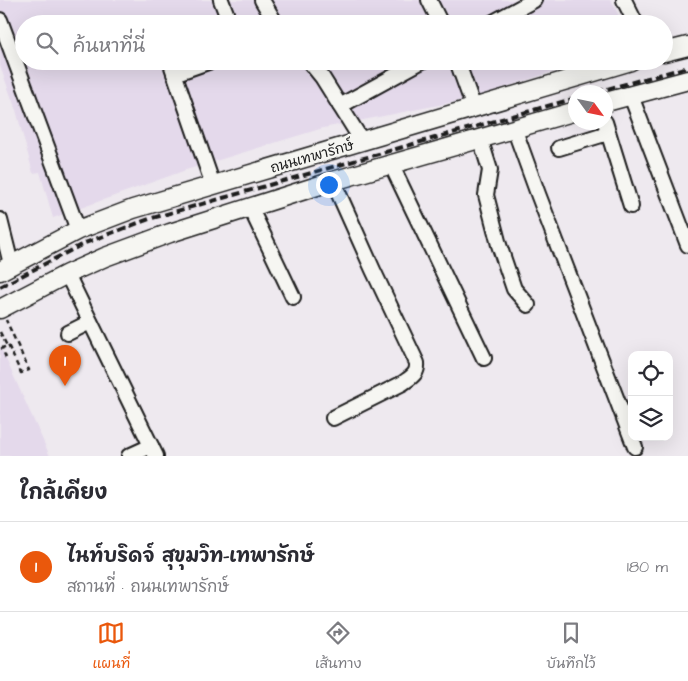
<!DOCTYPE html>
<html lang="th">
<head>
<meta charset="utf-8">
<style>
	:root { --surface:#fff; --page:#f7f7f7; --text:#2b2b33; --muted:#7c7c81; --line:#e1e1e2; --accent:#ea580c }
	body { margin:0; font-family:"Architects Daughter","Playpen Sans Thai",sans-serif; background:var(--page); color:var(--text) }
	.controls { position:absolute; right:15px; bottom:15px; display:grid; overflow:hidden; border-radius:10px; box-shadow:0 5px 20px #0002 }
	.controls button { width:45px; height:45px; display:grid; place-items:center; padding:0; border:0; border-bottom:1px solid var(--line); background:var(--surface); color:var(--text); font:25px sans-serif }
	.compass { position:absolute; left:568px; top:85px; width:45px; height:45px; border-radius:50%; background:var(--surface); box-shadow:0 5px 20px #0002; rotate:123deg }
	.you { position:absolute; left:328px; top:184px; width:18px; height:18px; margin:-12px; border:4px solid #fff; border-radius:50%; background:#1a73e8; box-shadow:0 0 0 8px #1a73e833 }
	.badge { display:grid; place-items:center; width:32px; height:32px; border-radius:50%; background:var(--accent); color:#fff; font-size:16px; font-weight:700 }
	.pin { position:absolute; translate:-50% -41px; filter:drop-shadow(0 1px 2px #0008) }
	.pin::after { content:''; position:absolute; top:26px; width:18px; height:15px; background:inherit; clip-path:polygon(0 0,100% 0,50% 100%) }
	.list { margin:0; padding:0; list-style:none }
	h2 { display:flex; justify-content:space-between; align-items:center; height:65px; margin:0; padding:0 20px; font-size:21px }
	h2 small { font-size:16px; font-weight:400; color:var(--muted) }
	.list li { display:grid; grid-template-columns:32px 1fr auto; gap:15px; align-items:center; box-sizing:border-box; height:90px; padding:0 20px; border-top:1px solid var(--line) }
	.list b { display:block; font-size:19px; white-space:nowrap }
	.list p { margin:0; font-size:16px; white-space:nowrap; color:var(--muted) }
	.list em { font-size:16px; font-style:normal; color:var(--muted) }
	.icon { flex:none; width:28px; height:28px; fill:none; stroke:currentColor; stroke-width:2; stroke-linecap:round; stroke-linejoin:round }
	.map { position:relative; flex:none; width:688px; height:456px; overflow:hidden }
	.search { position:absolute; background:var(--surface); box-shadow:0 5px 20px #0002; left:15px; right:15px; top:15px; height:55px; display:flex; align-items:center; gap:12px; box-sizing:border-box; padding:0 18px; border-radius:28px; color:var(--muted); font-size:19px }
	.sheet { height:155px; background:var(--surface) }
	nav { display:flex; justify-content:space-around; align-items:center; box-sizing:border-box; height:70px; border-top:1px solid var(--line); background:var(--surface); font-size:14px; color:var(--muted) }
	nav a { display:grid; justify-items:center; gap:2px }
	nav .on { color:var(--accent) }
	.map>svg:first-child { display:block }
	.built { fill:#e4d9eb }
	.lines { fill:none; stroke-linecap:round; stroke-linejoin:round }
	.minor-casing { stroke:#1c1c1c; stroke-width:18 }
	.major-casing { stroke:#1c1c1c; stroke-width:21 }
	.path { stroke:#1c1c1c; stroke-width:2.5; stroke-dasharray:5 4; stroke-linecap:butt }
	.minor { stroke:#f6f6f2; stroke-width:14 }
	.major { stroke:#f6f6f2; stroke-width:18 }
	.rail { stroke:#1c1c1c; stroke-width:4; stroke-dasharray:8 4; stroke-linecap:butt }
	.labels { text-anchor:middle; stroke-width:5; stroke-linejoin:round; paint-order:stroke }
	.street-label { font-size:14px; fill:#1c1c1c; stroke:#f6f6f2 }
</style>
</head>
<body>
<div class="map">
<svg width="688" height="456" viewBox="0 0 688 456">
	<rect width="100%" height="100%" fill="#eee9ef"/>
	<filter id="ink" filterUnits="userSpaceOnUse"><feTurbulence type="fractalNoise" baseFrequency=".02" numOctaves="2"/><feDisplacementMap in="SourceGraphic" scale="10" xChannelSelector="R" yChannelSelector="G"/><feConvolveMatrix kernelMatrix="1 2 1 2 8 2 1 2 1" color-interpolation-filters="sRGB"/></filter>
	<g filter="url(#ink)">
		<g class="built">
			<path d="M0 0H611L623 24H24V61H585L469 99 323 128 186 170 53 218 40 172 33 173 16 110 0 66Z"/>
			<path d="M0 346 50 456H0Z"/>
		</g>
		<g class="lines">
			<defs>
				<g id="minor">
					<path d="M221 0 226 13 227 24"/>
					<path d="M262 0 276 24"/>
					<path d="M429 0 441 24"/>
					<path d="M624 0 636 24"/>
					<path d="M0 20 78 230"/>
					<path d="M490 24 534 0"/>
					<path d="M170 61 213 185"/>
					<path d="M309 61 322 77 362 141"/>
					<path d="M457 61 474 108"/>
					<path d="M174 74 211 61"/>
					<path d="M631 96 688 245"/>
					<path d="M340 106 422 61"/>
					<path d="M605 122 631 206"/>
					<path d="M514 128 538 194 635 447"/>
					<path d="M480 138 490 170 486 195 499 245 514 289 528 305"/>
					<path d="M559 148 608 133"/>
					<path d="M391 164 484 358"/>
					<path d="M250 207 293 297"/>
					<path d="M0 220 11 264"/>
					<path d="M67 274 156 456"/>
					<path d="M68 333 90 322"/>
					<path d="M333 418 403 383C411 377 418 374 417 363L373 270 333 181"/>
					<path d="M129 456 151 446"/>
				</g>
				<g id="major">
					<path d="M664 52 688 46"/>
					<path d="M606 102 688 80"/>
					<path d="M0 271 78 230 133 209 631 61"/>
					<path d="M0 309 67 274 105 257 170 233 333 181 576 111"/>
				</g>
			</defs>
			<use href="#minor" class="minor-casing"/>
			<use href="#major" class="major-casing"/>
			<g class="path">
				<path d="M0 332 7 346 8 345 21 373 29 370 6 320"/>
				<path d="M6 358 2 348 7 346"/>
			</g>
			<use href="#minor" class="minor"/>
			<use href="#major" class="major"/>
			<g class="rail">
				<path d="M596 92 688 67"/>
				<path d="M0 287 85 243 149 219 576 98"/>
			</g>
		</g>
	</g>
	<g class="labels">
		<g class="street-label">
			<text transform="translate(312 156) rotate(-16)" y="5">ถนนเทพารักษ์</text>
		</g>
	</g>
</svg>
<div class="controls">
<button><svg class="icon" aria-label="locate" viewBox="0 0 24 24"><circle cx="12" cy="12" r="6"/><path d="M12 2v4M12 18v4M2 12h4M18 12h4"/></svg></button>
<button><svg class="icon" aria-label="layers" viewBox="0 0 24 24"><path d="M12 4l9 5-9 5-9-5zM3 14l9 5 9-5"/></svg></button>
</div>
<svg class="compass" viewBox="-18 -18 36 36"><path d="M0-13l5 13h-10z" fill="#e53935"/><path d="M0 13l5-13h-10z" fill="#7c7c81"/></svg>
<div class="you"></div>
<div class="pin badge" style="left:65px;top:386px">1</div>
<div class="search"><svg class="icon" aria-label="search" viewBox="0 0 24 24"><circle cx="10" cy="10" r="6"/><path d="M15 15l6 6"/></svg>ค้นหาที่นี่</div>
</div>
<section class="sheet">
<h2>ใกล้เคียง<small></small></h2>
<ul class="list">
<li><span class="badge">1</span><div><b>ไนท์บริดจ์ สุขุมวิท-เทพารักษ์</b><p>สถานที่ · ถนนเทพารักษ์</p></div><em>180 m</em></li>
</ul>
</section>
<nav>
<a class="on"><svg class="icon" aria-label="map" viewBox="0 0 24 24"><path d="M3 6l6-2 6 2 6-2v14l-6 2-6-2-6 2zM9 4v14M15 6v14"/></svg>แผนที่</a>
<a><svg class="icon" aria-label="directions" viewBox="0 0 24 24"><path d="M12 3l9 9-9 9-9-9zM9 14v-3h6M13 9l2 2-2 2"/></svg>เส้นทาง</a>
<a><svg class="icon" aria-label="saved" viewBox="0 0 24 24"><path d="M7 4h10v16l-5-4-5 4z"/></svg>บันทึกไว้</a>
</nav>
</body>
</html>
